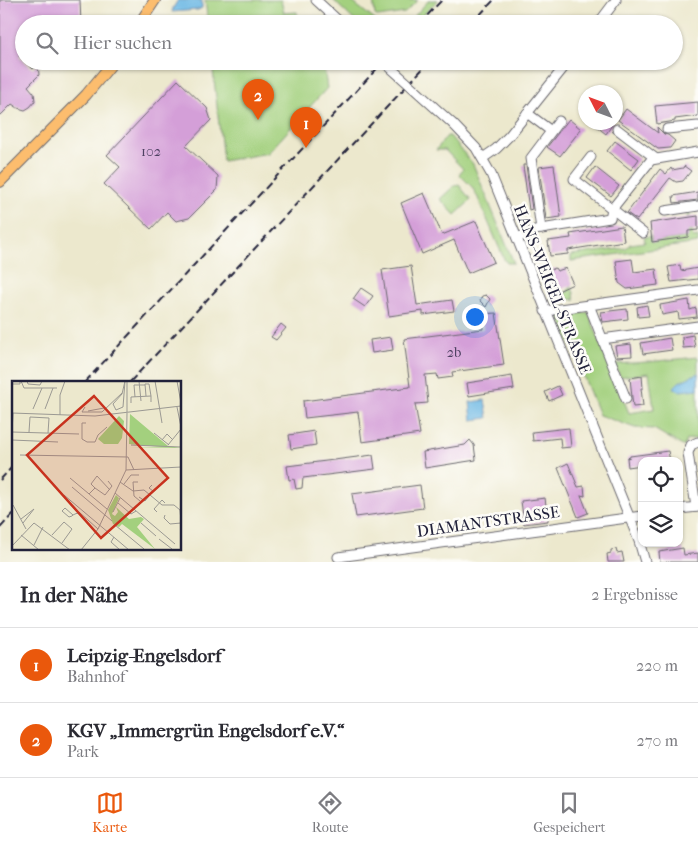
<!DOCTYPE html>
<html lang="de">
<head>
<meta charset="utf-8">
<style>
	:root { --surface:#fff; --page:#f7f7f7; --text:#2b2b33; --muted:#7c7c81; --line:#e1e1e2; --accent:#ea580c }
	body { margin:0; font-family:"IM FELL French Canon",serif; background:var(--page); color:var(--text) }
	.controls { position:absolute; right:15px; bottom:15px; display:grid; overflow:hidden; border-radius:10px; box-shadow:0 1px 4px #0004 }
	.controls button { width:45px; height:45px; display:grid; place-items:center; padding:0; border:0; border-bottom:1px solid var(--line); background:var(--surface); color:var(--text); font:25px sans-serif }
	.compass { position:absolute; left:578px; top:85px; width:45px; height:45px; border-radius:50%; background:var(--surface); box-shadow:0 1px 4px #0004; rotate:312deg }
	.you { position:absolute; left:474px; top:316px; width:18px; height:18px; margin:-12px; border:4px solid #fff; border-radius:50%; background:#1a73e8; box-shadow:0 0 0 8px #1a73e833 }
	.badge { display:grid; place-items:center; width:32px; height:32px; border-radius:50%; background:var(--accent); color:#fff; font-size:16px; font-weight:700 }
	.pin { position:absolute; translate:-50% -41px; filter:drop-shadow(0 1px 2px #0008) }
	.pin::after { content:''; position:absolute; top:26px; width:18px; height:15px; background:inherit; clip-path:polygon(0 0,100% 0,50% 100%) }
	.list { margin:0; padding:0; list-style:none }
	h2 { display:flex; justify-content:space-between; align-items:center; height:65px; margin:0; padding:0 20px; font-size:21px }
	h2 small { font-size:16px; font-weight:400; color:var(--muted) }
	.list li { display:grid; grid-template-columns:32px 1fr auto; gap:15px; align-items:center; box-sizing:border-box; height:75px; padding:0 20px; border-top:1px solid var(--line) }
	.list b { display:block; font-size:19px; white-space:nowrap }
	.list p { margin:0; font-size:16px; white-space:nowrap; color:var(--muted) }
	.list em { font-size:16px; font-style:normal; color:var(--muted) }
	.icon { flex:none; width:28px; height:28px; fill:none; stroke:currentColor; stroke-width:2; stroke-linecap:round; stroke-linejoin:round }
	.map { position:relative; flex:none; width:698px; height:562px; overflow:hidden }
	.search { position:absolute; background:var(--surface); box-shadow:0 1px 4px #0004; left:15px; right:15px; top:15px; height:55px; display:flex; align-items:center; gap:12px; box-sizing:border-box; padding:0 18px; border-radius:28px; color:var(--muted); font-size:19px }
	.sheet { height:215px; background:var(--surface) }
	nav { display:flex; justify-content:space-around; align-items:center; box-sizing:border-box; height:70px; border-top:1px solid var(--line); background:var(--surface); font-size:14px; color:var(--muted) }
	nav a { display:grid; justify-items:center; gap:2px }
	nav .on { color:var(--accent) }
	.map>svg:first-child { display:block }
	.green { fill:#a3d07e; stroke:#62795c }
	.water { fill:#6bb7e4; stroke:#466c90 }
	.building { fill:#d49fd8 }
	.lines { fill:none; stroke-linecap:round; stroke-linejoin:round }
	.minor-casing { stroke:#69676e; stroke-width:11 }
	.major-casing { stroke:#69676e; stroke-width:12 }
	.minor { stroke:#fff; stroke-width:9 }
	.major { stroke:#fcbd6e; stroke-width:10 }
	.rail { stroke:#22223b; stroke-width:2; stroke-dasharray:8 4; stroke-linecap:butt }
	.minor-bridge-casing { stroke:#69676e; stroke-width:11; stroke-linecap:butt }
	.minor-bridge { stroke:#fff; stroke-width:9 }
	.labels { text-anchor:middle; stroke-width:5; stroke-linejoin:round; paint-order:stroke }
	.number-label { font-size:14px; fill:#4e4162 }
	.street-label { font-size:16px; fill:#22223b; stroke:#fdfcf7 }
	.inset-road { fill:none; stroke:#9b9993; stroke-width:1 }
	.view { fill:#c8321e; fill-opacity:0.15; stroke:#c8321e; stroke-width:2.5 }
	.inset-edge { fill:none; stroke:#22223b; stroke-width:2.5 }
</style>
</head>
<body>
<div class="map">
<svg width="698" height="562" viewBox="0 0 698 562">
	<rect width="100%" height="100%" fill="#fdfcf7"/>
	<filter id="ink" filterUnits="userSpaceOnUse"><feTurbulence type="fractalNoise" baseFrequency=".02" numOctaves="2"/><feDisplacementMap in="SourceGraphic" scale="10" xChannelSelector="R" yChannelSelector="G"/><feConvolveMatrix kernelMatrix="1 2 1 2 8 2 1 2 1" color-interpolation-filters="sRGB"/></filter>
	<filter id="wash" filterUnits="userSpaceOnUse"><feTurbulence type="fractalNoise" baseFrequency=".0096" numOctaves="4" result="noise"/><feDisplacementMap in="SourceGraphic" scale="20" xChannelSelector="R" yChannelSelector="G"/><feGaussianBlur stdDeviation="1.12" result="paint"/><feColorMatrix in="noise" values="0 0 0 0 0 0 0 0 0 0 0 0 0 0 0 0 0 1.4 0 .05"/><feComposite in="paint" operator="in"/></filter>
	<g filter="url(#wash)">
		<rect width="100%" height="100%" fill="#ece8cd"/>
		<g class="green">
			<path d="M205 0H281L284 13 297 12 299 24H208Z"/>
			<path d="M333 0H350L380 24H358Z"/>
			<path d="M373 0H418L405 13 378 17 375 15Z"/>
			<path d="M429 0H438L415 24H407Z"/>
			<path d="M212 61H323L327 88 268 153 223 161Z"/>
			<path d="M447 136H450L473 164 514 263H507L504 259 478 198 472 187 459 174 463 169 445 150H436Z"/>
			<path d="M459 185 471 200 455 215 440 199 454 186Z"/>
			<path d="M689 211 693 238 698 237V243L571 261V255L626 248 630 244 645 242 644 237 651 236 652 242 688 237 687 212Z"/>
			<path d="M571 286 574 293 575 301 572 299 553 302 551 299 567 292Z"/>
			<path d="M588 312 629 413 654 409 649 373 620 377 615 364 648 362 698 357V438L686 440 684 447 654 429 635 428 599 415 559 316Z"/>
		</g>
		<g class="water">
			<path d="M178 0H202V8L198 10 172 12 173 8Z"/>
			<path d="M698 373V389L680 391 673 388 679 382Z"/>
			<path d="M485 400 488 418 472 420 470 402Z"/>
		</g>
		<g id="blocks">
			<g class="building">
				<path d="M0 0H80L81 24H24V52L19 56 33 69 38 63 39 75 28 86 34 93 35 101 30 107 25 110 18 108 12 104 0 116Z"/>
				<path d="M178 80 207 108 211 120 186 146 218 176 217 190 189 218 176 221 167 212 151 229 104 184 120 167 107 155Z"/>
				<path d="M698 102V116L675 119V121L657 124 655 106Z"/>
				<path d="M626 109 658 133 657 127 664 134 668 135 675 141 670 148 658 149 618 120Z"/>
				<path d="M569 119 581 129 560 156 547 147Z"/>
				<path d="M591 122H614L606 134Z"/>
				<path d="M615 141 639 159 631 170 607 151Z"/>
				<path d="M523 165H526L532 209 529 210Z"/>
				<path d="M554 165 561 217 546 219 539 167Z"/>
				<path d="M684 166 691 171 683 181 676 182 670 178 637 220 627 213 660 169 666 174 671 168 672 170 683 168Z"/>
				<path d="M595 167 619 186 611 196 587 178Z"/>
				<path d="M698 192V200L674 203 673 196Z"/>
				<path d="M424 193 442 235 476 221 494 262 468 273 454 240 422 254 401 203Z"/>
				<path d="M698 216V230L688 231V237L652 242 650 223Z"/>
				<path d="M622 226 624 241 568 250V254L550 256 548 241 571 238 570 234Z"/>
				<path d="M632 259 634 272 656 269 658 285 627 289 619 283 616 261Z"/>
				<path d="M680 265 681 271 698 268V279L671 282 668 267Z"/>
				<path d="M411 266 417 305 452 300 454 311 423 315V311L389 316 382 270Z"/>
				<path d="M555 268 557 271 566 268 573 284 556 292 547 272Z"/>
				<path d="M361 288 373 296 365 307 353 299Z"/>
				<path d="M486 295 490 299 486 307 480 301 482 296Z"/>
				<path d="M689 300 690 310 696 308 697 317 679 319 678 312 662 315 660 305Z"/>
				<path d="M647 305 649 316 638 317 637 307Z"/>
				<path d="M627 309 628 319 603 322 601 312Z"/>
				<path d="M496 313 504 365 452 372 453 377 438 379 437 374 425 375 428 403 415 404 420 434 362 442 358 412 305 418 303 401 410 387 404 339 483 329 482 314Z"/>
				<path d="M281 324 286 328 276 340 271 337Z"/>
				<path d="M693 335 695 347 683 348 682 337Z"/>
				<path d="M391 337 393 350 372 353 370 340Z"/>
				<path d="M670 338 672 350 643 354 641 343Z"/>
				<path d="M631 344 632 356 617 357 615 346Z"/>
				<path d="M512 376 514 389 469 396 467 383Z"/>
				<path d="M642 376 643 388H641L643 406 633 407 630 378Z"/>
				<path d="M558 386 562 395 549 401 545 392Z"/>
				<path d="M569 428 571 447 561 448 560 438 533 441 532 432Z"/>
				<path d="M314 431 316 445 291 449 289 435Z"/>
				<path d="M470 440 474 445 476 460 425 468 423 452 465 445Z"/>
				<path d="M668 451 670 461H642V465L628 467 627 458 630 457V456Z"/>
				<path d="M373 455 375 469 303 478 302 488 296 489 294 479 289 480 287 466Z"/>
				<path d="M568 463 578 487 584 486 585 496 581 495 588 513 578 517 558 468Z"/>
				<path d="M420 485 423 508 356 517 352 494Z"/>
				<path d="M545 498 548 521 524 524 521 501Z"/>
				<path d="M683 548 684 555 698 553V562H660L659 552Z"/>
				<path d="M616 549 617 553 622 552 624 562H608L607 554 611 553V550Z"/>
			</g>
		</g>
	</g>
	<g filter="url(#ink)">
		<use href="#blocks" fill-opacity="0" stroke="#69676e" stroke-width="1"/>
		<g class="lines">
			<defs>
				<g id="minor">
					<path d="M316 0 342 24"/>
					<path d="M598 24 616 0"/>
					<path d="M527 113 551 131"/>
					<path d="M453 124 476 148 491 174 639 541 645 562"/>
					<path d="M617 129 655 158"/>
					<path d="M667 129 698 126"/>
					<path d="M591 157 574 179 643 233"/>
					<path d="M483 158 496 149 509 136 569 61"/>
					<path d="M665 211 698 206"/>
					<path d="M541 229 531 158 559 121"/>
					<path d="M517 238 535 230 610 218 612 209 651 160 698 152"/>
					<path d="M589 305 626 399"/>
					<path d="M545 311 698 290"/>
					<path d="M602 339 698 326"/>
					<path d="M696 507 688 453 691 445 698 442"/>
					<path d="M679 509 698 507"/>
					<path d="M338 557 642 516"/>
				</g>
				<g id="major">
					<path d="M139 24 155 0"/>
					<path d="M0 182 86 95 114 61"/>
				</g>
			</defs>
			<use href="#minor" class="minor-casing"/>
			<use href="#major" class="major-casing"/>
			<use href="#minor" class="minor"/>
			<use href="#major" class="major"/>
			<g class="rail">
				<path d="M419 24 442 0"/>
				<path d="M471 24 494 0"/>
				<path d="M85 382 384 61"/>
				<path d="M130 382 430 61"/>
				<path d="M0 480 14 465"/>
				<path d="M0 528 14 513"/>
			</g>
			<defs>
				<path id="minor-bridge" d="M383 61 453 124"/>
			</defs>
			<use href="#minor-bridge" class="minor-bridge-casing"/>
			<use href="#minor-bridge" class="minor-bridge"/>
		</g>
	</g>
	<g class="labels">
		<g class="number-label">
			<text x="151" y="156">102</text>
			<text x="454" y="357">2b</text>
		</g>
		<g class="street-label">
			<text transform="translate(553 289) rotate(68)" y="6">HANS-WEIGEL-STRASSE</text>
			<text transform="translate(488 521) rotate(-8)" y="6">DIAMANTSTRASSE</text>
		</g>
	</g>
	<g transform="translate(12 381)">
		<rect width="169" height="169" fill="#ece8cd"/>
		<path d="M118 33 156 65 169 67 117 66H150L117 63ZM107 35 112 40 110 57 106 63H92L86 58ZM104 114 107 117 100 133 103 135 106 131 104 126 117 138 129 136 132 138 125 146 143 168 110 143 107 146 101 143 96 129Z" fill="#a3d07e"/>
		<path class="inset-road" d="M0 0H8V3H0M9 0 12 7H45M15 0 16 3 28 4 30 0M113 0 110 13 101 23 104 29 111 26 113 0M127 0 129 20M143 0 150 42M165 0 169 22M134 15 133 3H137L139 15M123 16 122 4H133M119 22V16L139 15V21M73 26 70 31H90L110 12M165 26 169 46M21 28 30 7M33 28 41 7M76 30 92 27M115 31V0M0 32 83 35 169 25M48 34V14L53 0M74 42H70V58L75 61H83L86 54 95 46M0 51 67 53M17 51 18 36 37 37 36 52M0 52 1 32M142 52 157 64M0 59 46 61M150 59 155 53 161 59M119 64 169 66M156 64 169 48M8 74 116 76 122 89M114 89 169 86M58 97 95 128M108 101 121 110 132 109 150 124H162L168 129 169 140M126 101H121L122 115 128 120M112 103 119 94H127M60 106 100 140M83 107 79 103 85 95 98 109M103 112 163 163M77 113 83 107 93 114 100 105 96 100M52 114 117 169M127 116 133 120 141 110 137 107 140 104M106 122 119 133 124 130M1 124 14 148M101 131 108 117M145 131 142 128 150 119 153 122M61 134 53 127 50 130 57 136 60 135 61 134 63 133 66 132 67 131 86 148M153 134 152 137 158 143 169 142M9 138 22 128 11 142M129 142 144 155M96 151 103 144 132 168M9 154 27 169M40 154 52 141 60 148 50 162M102 156 99 161 108 169M147 158 160 168M22 164 31 146M0 165 22 142 58 169M69 169 86 148 114 89 115 32"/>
		<path class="view" d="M82 15 156 97 89 157 15 74Z"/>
		<rect width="169" height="169" class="inset-edge"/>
	</g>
</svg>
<div class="controls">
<button><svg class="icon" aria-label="locate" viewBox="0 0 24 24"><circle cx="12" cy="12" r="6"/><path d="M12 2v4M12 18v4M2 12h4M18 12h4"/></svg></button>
<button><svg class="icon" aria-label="layers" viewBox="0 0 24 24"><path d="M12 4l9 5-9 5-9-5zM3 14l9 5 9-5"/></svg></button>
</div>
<svg class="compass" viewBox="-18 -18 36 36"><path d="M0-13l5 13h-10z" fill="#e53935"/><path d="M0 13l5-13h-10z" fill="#7c7c81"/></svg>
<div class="you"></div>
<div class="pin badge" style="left:306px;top:148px">1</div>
<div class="pin badge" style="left:258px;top:120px">2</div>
<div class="search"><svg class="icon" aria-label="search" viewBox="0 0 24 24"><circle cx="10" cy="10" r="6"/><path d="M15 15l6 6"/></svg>Hier suchen</div>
</div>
<section class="sheet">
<h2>In der Nähe<small>2 Ergebnisse</small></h2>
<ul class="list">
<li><span class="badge">1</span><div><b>Leipzig-Engelsdorf</b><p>Bahnhof</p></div><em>220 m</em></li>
<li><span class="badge">2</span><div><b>KGV „Immergrün Engelsdorf e.V.“</b><p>Park</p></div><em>270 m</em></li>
</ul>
</section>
<nav>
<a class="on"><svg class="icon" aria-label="map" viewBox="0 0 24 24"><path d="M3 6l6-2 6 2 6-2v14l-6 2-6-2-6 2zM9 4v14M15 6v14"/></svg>Karte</a>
<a><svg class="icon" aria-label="directions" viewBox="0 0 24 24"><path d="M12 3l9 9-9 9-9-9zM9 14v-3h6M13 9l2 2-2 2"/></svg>Route</a>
<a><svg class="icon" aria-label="saved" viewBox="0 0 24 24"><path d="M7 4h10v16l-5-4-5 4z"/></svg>Gespeichert</a>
</nav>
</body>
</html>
